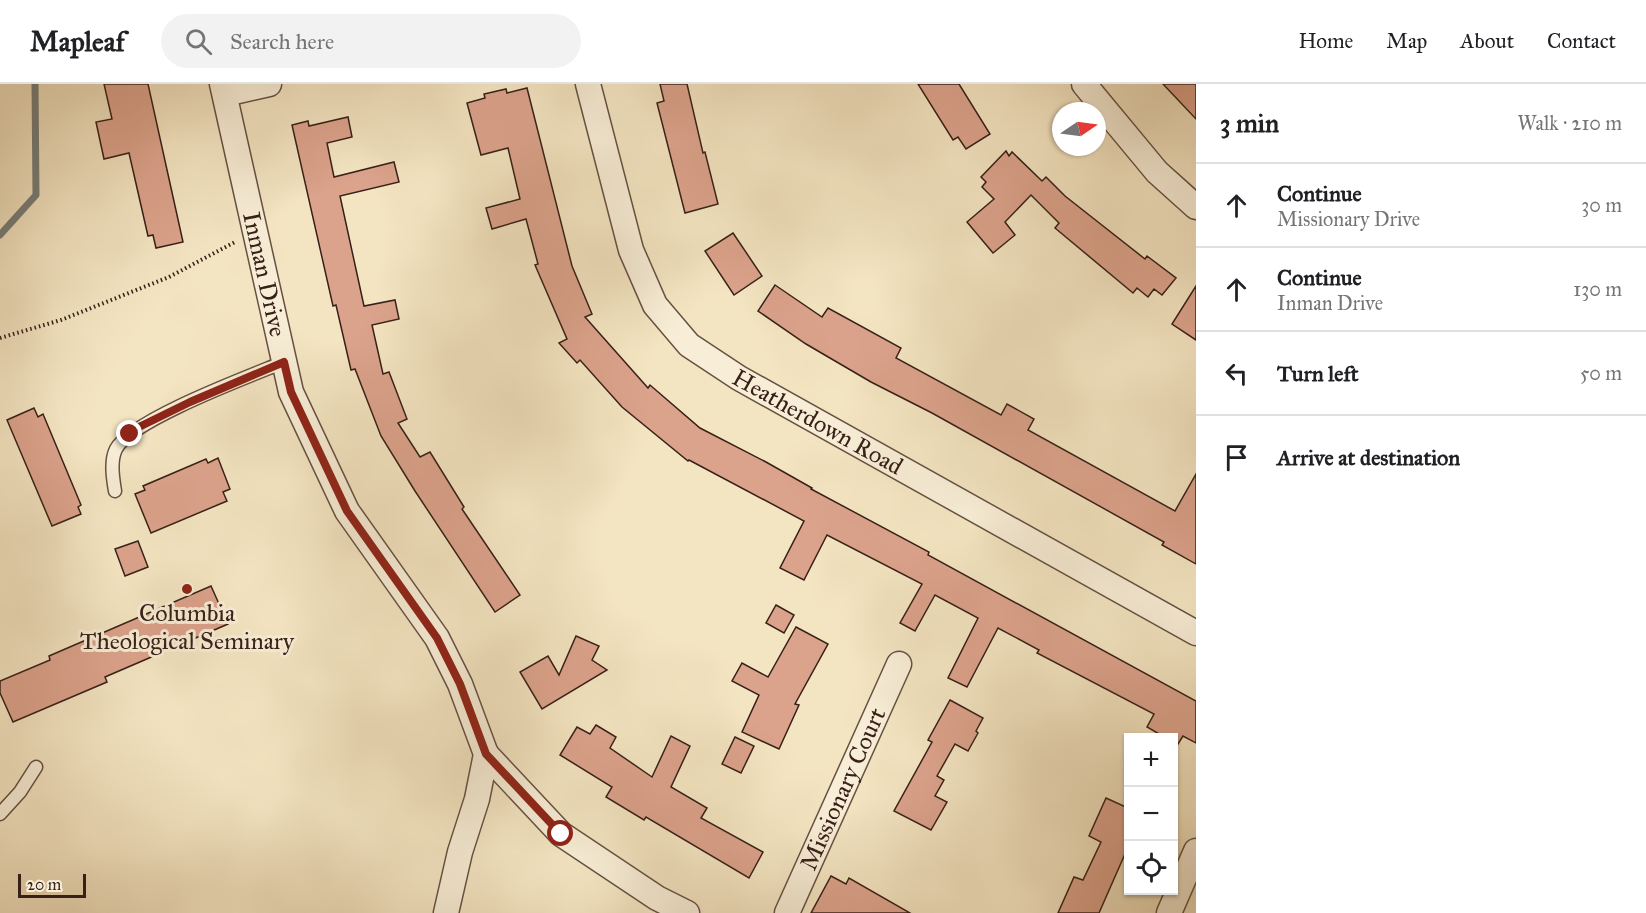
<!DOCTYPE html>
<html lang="en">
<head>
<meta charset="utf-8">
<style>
	:root { --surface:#fff; --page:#f2f2f2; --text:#202124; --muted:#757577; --line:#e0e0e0 }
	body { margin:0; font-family:"IM FELL Great Primer",serif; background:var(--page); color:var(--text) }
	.controls { position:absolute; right:18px; bottom:18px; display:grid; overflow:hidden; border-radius:0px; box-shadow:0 2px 4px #0004 }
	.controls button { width:54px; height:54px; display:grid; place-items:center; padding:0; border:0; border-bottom:2px solid var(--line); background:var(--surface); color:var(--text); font:30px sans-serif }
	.compass { position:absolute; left:1052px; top:18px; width:54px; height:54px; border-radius:50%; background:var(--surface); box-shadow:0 2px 4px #0004; rotate:77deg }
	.scale { position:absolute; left:18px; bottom:15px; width:68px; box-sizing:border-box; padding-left:6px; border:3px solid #372018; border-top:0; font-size:16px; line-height:21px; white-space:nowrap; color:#372018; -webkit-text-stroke:4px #f8eed7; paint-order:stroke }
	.stop { position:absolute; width:18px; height:18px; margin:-14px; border:4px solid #8f2418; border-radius:50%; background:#fff }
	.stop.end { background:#8f2418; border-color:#fff; box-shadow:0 2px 6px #0008 }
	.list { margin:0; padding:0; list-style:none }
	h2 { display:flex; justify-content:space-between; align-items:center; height:78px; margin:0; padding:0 24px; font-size:26px }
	h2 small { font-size:20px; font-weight:400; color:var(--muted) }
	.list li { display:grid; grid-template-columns:39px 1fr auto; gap:18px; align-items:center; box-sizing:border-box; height:84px; padding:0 24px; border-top:2px solid var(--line) }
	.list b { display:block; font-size:22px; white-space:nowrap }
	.list p { margin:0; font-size:20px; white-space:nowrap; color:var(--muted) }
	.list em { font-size:20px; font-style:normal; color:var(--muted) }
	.icon { flex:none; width:33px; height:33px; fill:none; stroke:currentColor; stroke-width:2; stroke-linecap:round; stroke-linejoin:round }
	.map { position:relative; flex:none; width:1196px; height:829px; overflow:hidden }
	header { display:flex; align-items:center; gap:36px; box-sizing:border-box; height:84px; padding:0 30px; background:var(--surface); border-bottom:2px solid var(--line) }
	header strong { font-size:28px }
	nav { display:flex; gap:33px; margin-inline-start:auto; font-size:21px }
	.search { width:420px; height:54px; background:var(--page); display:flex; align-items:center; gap:15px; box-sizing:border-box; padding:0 21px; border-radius:33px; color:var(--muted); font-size:22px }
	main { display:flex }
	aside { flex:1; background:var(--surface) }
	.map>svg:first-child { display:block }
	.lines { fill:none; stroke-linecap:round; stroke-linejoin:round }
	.stream { stroke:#757e7a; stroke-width:7 }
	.building { fill:#dca38c; stroke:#372018; stroke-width:1.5 }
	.lane-casing { stroke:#665142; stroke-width:15 }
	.street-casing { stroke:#665142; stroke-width:27 }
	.path { stroke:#372018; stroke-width:4; stroke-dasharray:1.5 3; stroke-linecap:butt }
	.lane { stroke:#f8eed7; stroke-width:12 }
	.street { stroke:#f8eed7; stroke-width:24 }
	.route { stroke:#8f2418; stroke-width:8 }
	.poi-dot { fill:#8f2418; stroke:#f8eed7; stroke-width:2 }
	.labels { text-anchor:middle; stroke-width:6; stroke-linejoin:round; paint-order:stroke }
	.street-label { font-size:24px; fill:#372018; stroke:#f8eed7 }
	.poi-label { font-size:24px; fill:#372018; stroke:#f8eed7 }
</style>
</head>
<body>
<header>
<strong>Mapleaf</strong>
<div class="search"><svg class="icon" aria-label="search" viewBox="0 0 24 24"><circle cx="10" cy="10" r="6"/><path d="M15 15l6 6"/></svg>Search here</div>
<nav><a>Home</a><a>Map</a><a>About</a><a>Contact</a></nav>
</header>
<main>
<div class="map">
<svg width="1196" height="829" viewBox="0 0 1196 829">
	<rect width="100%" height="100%" fill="#f4e5c2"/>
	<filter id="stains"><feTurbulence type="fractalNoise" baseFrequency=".00333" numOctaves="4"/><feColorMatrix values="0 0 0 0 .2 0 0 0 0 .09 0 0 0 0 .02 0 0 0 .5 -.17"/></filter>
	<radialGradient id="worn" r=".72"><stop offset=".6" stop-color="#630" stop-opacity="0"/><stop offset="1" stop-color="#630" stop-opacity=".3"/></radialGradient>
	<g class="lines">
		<path class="stream" d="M0 151 36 111 35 0"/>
	</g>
	<g class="building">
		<path d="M104 0H148L183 158 156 164 153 151 148 152 129 69 104 75 96 38 112 35Z"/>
		<path d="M660 0H687L703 69 705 68 718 120 685 129 657 19 664 17Z"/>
		<path d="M918 0H959L990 50 966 65 958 53 953 56Z"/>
		<path d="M1163 0H1196V35Z"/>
		<path d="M527 4 572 182 592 230 585 233 648 304 650 301 700 344 766 378 812 404 811 405 929 468 928 471 1196 617V659L1183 652 1178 660 1173 657V654H1166L1147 643 1154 630 1037 569 1039 566 998 544 967 603 948 594 978 534 935 511 915 547 900 539 922 500 827 451 804 496 780 484 804 437 689 376 688 377 622 323 580 276 577 279 559 259 567 255 535 181 538 180 526 135 492 145 486 124 520 115 508 64 481 71 467 19 485 14 484 10 506 5 507 9Z"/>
		<path d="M348 33 352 53 327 59 334 93 394 78 399 98 340 112 364 222 395 216 399 235 372 241 383 290 389 288 407 335 398 339 420 373 430 368 464 423 462 425 520 511 495 528 415 407 381 352 355 285 351 286 336 221 333 222 292 41 308 37 309 42Z"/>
		<path d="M1006 67 1009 72 1012 68 1042 97 1046 93 1065 112 1145 175 1147 172 1176 194 1162 211 1154 205 1148 213 1137 204 1133 209 1055 144 1059 139 1031 111 1005 138 1015 151 993 169 967 138 994 115 982 103 986 98 981 93Z"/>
		<path d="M733 149 762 192 734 211 705 167Z"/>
		<path d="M775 201 822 233 828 224 901 264 896 274 1001 331 1007 320 1034 335 1028 346 1175 427 1196 390V480L1162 461 1164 458 932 329 871 298 806 260 758 227Z"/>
		<path d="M1196 202V256L1172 240Z"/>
		<path d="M34 324 38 333 43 330 81 421 78 423 81 430 52 442 7 336Z"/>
		<path d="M218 374 230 405 223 408 227 417 151 449 135 410 145 406 143 402 206 375 208 379Z"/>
		<path d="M138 457 148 483 125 492 115 465Z"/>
		<path d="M211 502 228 540 105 593 107 598 13 638 0 609V597L50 576 49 572Z"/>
		<path d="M776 521 794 531 784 549 766 539Z"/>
		<path d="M796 543 828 560 795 620 799 621 779 665 742 648 759 611 732 597 742 579 768 593Z"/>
		<path d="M576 552 599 562 592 576 607 586 542 625 520 588 548 572 559 591Z"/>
		<path d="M950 616 983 634 976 647 978 649 968 667 955 660 937 692 944 696 935 712 947 718 931 746 894 727 932 658 928 656Z"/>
		<path d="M596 641 616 653 610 664 652 693 671 652 690 662 671 703 707 724 701 734 763 768 749 794 646 733 644 736 606 713 612 703 560 671 577 643 590 650Z"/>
		<path d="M735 653 754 662 741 689 722 680Z"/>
		<path d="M1106 714 1128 724V763L1099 829H1058L1074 793 1083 796 1101 758 1089 752Z"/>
		<path d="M831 792 846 800 849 794 910 829H811Z"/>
	</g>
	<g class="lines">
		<defs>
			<g id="lane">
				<path d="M115 407C113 395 110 377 116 365 131 336 250 292 284 278"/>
				<path d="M0 730 20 708 36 683"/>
			</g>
			<g id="street">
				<path id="s1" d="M222 0 291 308 347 427 437 554 460 600 486 670 477 715 460 768 446 829"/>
				<path id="s2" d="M588 0 631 166 655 221 689 261 739 294 1196 549"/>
				<path d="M1084 0 1157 88 1196 123"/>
				<path d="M225 10 269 0"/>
				<path d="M486 670 561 750 657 814 687 829"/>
				<path id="s3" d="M787 829 899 580"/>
				<path d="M1169 829 1196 767"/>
			</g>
		</defs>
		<use href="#lane" class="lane-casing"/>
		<use href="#street" class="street-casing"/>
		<path class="path" d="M0 254 61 236 169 193 235 158"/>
		<use href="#lane" class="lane"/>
		<use href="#street" class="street"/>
	</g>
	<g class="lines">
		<path class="route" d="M130 350 139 343 190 318 284 278 291 308 347 427 437 554 460 600 486 670 561 750"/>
	</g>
	<circle class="poi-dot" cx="187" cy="505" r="6"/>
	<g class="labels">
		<g class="street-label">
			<text dy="8" stroke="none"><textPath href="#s1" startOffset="195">Inman Drive</textPath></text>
			<text dy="8" stroke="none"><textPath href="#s2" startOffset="434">Heatherdown Road</textPath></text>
			<text dy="8" stroke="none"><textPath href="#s3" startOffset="136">Missionary Court</textPath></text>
		</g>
		<g class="poi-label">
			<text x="187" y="537">Columbia<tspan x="187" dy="28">Theological Seminary</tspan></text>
		</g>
	</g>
	<rect width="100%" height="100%" filter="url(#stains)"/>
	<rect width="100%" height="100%" fill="url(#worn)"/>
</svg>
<div class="controls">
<button>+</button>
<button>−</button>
<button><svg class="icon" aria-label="locate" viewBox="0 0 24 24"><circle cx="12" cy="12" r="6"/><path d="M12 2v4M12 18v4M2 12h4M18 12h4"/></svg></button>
</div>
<svg class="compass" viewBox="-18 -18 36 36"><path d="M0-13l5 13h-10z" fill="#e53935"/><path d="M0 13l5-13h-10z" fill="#757577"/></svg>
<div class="scale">20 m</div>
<div class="stop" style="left:561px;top:750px"></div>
<div class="stop end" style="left:130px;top:350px"></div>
</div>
<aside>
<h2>3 min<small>Walk · 210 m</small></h2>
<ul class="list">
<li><svg class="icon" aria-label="ahead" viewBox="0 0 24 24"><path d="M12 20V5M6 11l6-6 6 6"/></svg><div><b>Continue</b><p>Missionary Drive</p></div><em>30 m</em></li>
<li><svg class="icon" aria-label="ahead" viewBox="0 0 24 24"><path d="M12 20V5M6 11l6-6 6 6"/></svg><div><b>Continue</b><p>Inman Drive</p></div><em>130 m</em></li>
<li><svg class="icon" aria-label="left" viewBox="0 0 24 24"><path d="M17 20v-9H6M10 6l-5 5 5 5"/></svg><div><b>Turn left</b></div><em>50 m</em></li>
<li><svg class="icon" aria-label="arrive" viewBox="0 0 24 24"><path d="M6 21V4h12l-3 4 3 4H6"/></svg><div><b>Arrive at destination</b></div></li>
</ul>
</aside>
</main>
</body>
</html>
